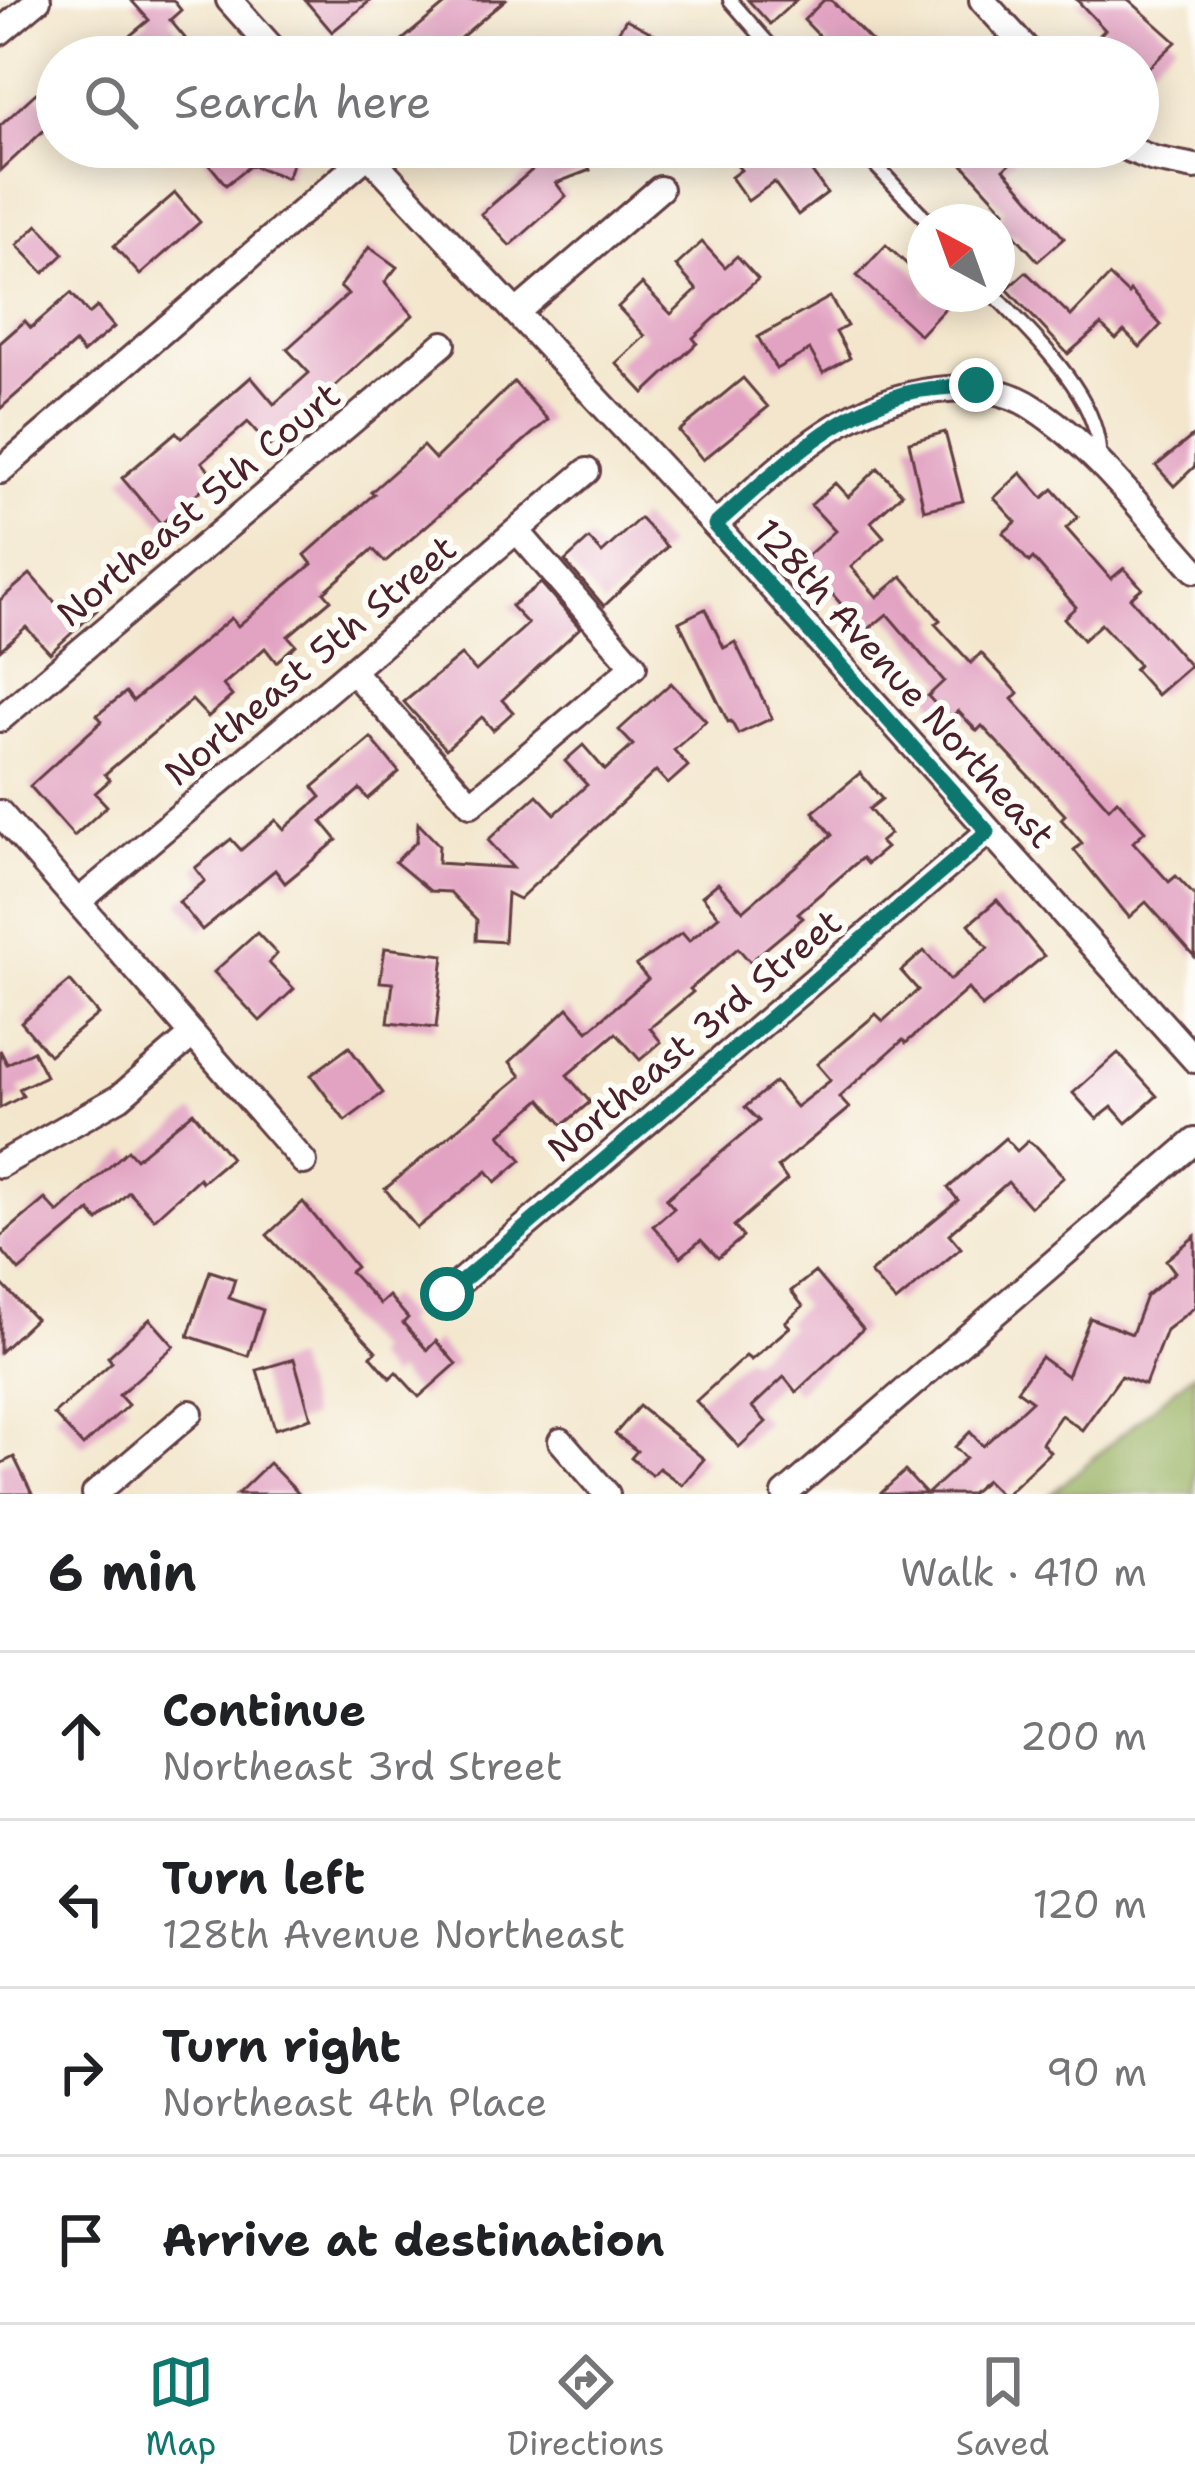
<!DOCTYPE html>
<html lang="en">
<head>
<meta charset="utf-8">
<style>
	:root { --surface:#fff; --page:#f2f2f2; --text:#202124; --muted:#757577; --line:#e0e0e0; --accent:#0f766e }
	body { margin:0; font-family:"Shantell Sans",sans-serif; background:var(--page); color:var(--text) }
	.compass { position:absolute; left:907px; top:204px; width:108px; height:108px; border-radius:50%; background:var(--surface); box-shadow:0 6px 30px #0003; rotate:319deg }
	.stop { position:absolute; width:36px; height:36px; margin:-27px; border:9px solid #0f766e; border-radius:50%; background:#fff }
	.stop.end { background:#0f766e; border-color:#fff; box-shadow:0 3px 12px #0008 }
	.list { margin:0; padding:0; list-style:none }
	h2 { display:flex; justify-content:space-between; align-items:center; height:156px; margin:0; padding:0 48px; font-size:51px }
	h2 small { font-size:39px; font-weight:400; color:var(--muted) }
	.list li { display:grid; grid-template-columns:78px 1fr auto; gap:36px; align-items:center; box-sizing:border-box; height:168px; padding:0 48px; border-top:3px solid var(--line) }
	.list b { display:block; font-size:45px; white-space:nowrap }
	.list p { margin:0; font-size:39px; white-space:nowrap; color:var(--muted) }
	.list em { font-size:39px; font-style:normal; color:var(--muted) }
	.icon { flex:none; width:66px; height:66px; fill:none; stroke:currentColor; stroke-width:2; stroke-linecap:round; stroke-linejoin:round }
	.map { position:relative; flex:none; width:1195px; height:1494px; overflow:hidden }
	.search { position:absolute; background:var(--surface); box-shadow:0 6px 30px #0003; left:36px; right:36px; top:36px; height:132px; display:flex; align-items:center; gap:30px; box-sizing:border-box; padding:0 42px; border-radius:66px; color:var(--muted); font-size:45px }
	.sheet { height:828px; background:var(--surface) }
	nav { display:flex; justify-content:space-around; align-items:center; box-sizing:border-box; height:168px; border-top:3px solid var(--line); background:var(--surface); font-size:33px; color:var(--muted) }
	nav a { display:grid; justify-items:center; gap:6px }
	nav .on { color:var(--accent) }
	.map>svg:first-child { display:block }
	.forest { fill:#99b264; stroke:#726848; stroke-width:3 }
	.building { fill:#e2a3c2 }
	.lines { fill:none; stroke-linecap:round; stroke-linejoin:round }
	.service-casing { stroke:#633d43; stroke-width:18 }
	.minor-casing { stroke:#633d43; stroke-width:30 }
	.service { stroke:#fff; stroke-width:12 }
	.minor { stroke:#fff; stroke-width:24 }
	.route { stroke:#0f766e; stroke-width:15 }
	.labels { text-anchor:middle; stroke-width:12; stroke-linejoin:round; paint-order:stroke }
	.street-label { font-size:36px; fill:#4a1f2b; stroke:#fdfcf7 }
</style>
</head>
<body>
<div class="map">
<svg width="1195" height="1494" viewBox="0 0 1195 1494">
	<rect width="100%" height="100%" fill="#fdfcf7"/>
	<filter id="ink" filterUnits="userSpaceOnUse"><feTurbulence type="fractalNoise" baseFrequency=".00833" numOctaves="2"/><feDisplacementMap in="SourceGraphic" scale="24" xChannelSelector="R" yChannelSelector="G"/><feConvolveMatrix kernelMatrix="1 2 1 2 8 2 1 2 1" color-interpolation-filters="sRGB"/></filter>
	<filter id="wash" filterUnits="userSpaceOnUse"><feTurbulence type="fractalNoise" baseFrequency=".004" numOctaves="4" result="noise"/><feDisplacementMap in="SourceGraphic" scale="48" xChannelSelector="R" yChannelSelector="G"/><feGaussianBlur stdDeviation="2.7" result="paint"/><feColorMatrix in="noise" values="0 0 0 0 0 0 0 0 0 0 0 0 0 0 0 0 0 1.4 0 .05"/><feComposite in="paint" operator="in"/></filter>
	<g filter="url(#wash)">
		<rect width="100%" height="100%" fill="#f3e6cc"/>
		<path class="forest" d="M1195 1372V1494H1051Z"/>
		<g id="blocks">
			<g class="building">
				<path d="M131 0H173L181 10 170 20 185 38 163 57H104L149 20Z"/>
				<path d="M305 0H371L332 32Z"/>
				<path d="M450 0H505L438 57H382Z"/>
				<path d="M748 0H796L770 24Z"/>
				<path d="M824 0H831L887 57H816L828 45 804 20Z"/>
				<path d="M1077 0H1129L1176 42 1146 70 1138 57H1130L1121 47 1111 57H1099L1088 45 1105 30Z"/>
				<path d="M626 19 697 57H603Z"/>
				<path d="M57 89V118L0 171V126L36 93 44 101Z"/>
				<path d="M209 147H271L296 153 287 178 251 165 226 185 204 158 213 150Z"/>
				<path d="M542 147H582L590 170 556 183 566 196 510 246 481 214 546 158Z"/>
				<path d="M721 147H794L827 193 798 215 774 182 748 201 731 177 741 170Z"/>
				<path d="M947 147H1004L1015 159 1004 169 1064 238 1038 261 1013 233 997 247V218L1005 211Z"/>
				<path d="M175 193 200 222 140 275 114 246Z"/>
				<path d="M38 225 64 254 44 273 17 245Z"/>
				<path d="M702 242 725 267 737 256 758 279 693 338 697 343 644 393 616 363 645 336 618 307 642 284 671 314 697 290 676 266Z"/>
				<path d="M886 245 925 281V294H938L949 304 920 335 857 276Z"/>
				<path d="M369 247 397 267 385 282 413 315 269 446 248 422 202 462 215 478 161 524 122 478 176 432 181 438 251 377 274 404 309 373 287 349 348 294 340 287Z"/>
				<path d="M1026 272 1071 316 1109 276 1128 294 1130 291 1161 325 1140 347 1124 331 1116 339 1101 325 1068 354 1007 289Z"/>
				<path d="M71 293 89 314 97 307 114 327 83 353 75 343 0 409V343L25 321 31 328Z"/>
				<path d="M830 297 847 326 836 332 850 358 823 373 810 350 776 369 758 337Z"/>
				<path d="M743 378 768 407 703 460 679 431Z"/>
				<path d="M514 382 548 420 385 562 373 549 324 592 331 600 288 636 296 645 276 662 265 648 223 685 232 696 208 717 192 700 105 774 110 780 95 793 107 806 74 836 30 786 102 721 97 715 126 692 133 701 231 618 238 626 312 564 305 555 374 494 371 492 423 446 435 459Z"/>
				<path d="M945 432 963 501 924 510 909 442Z"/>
				<path d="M1195 434V466L1174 486 1156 466Z"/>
				<path d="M878 468 902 494 871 522 884 537 851 567 877 597 902 576 940 620 935 624 971 663 981 653 1018 693 1012 699 1109 808 1117 800 1145 831 1133 842 1169 882 1176 876 1195 896V957L1146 902 1129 917 1074 850 1082 843 1061 819 1065 815 982 726 977 731 958 711 949 719 928 696 944 681 887 614 865 632 828 589 822 594 796 566 835 531 811 505 835 483 848 497Z"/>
				<path d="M1021 473 1043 498 1053 489 1078 517 1066 528 1111 579 1124 568 1142 588 1130 598 1190 666 1157 695 1134 669 1139 665 1101 624 1083 640 1064 618 1076 607 1033 558 1029 562 1003 533 1016 522 994 498Z"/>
				<path d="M640 518 667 547 604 606 565 561 589 539 602 553Z"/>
				<path d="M30 574 60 608 79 590 97 610 50 653 26 627 0 650V600Z"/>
				<path d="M541 583 580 628 502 700 513 712 493 730 482 717 446 749 404 702 461 655 476 671 528 624 511 606Z"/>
				<path d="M705 609 724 648 735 642 772 718 738 734 731 721 728 722 679 622Z"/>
				<path d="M671 683 706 721 674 750 688 766 668 784 656 771 519 899 507 893 504 942 476 940 477 920 450 892 430 891 395 862 417 841 418 823 439 845 438 863 513 868 488 840 537 795 555 814 587 785 565 761 583 745 605 770 633 745 619 730Z"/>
				<path d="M371 738 399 772 368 799 360 789 322 822 337 840 285 883 275 870 202 930 179 902 205 881 195 868 231 839 241 850 276 820 284 829 321 797 313 787Z"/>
				<path d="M860 773 882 799 869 809 890 834 880 842 886 848 867 864 862 858 798 913 803 918 750 962 738 948 690 989 693 992 650 1028 661 1042 640 1060 616 1033 567 1075 590 1102 563 1125 541 1099 500 1135 522 1160 496 1182 487 1171 417 1228 385 1189 521 1076 510 1062 568 1008 588 1031 648 979 636 965 682 933 689 941 719 916 702 896 718 883 743 911 832 835 813 812Z"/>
				<path d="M997 900 1044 956 982 1007 968 989 906 1043 903 1040 839 1097 849 1108 778 1167 787 1180 734 1226 743 1237 718 1258 701 1240 681 1257 653 1226 674 1208 666 1199 759 1121 745 1107 775 1082 796 1107 831 1080 817 1064 876 1014 883 1021 918 990 901 971 924 951 950 980 988 948 969 924Z"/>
				<path d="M257 933 277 954 269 963 294 989 260 1021 214 972Z"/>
				<path d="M385 948 444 955 436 1028 388 1023 393 983 380 982Z"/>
				<path d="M70 981 98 1014 49 1055 21 1022Z"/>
				<path d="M349 1047 383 1093 345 1121 311 1075Z"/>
				<path d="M0 1050 7 1064 33 1051 46 1076 19 1089 23 1096 0 1108Z"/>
				<path d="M1118 1053 1157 1096 1126 1123 1112 1107 1097 1119 1073 1093Z"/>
				<path d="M193 1112 231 1158 202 1182 199 1178 154 1219 129 1192 98 1221 90 1211 19 1271 0 1248V1237L45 1199 58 1213 128 1150 136 1159Z"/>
				<path d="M1005 1138 1017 1151 1028 1141 1037 1147 1064 1177 1030 1207 1008 1182 949 1234 961 1248 896 1302 870 1273 958 1200 948 1188Z"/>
				<path d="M303 1202 356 1267 350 1272 380 1304 389 1296 408 1318 403 1323 427 1350 436 1341 456 1364 419 1397 396 1372 390 1378 371 1356 376 1351 267 1235Z"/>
				<path d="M1195 1236V1307L1166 1330 1145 1385 1121 1376 1082 1430 1061 1415 1042 1443 1050 1452 1006 1494H1000L986 1480 970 1494H927L966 1458 955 1447 970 1432 983 1446 1032 1401 1017 1390 1041 1357 1067 1376 1090 1318 1132 1334 1146 1296 1175 1272 1166 1260Z"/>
				<path d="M210 1271 235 1279 229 1298 263 1310 248 1356 188 1336Z"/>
				<path d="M815 1272 863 1329 796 1392 784 1377 752 1407 766 1422 739 1447 696 1401 746 1356 751 1360 790 1327 785 1322 803 1306 791 1291Z"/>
				<path d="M0 1282 35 1319 0 1352Z"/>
				<path d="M150 1319 174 1346 119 1395 128 1405 83 1446 54 1414 112 1362 108 1357Z"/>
				<path d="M294 1359 311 1418 275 1429 257 1370Z"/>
				<path d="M639 1406 704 1459 682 1485 659 1468 652 1475 631 1458 637 1451 615 1434Z"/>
				<path d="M14 1457 32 1494H0V1464Z"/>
				<path d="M269 1463 299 1494H237Z"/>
				<path d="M905 1471 926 1494H880Z"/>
			</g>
		</g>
	</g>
	<g filter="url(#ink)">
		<use href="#blocks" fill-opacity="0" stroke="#633d43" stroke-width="3"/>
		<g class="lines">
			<defs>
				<g id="service">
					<path d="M730 0 780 57"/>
					<path d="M858 147 929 222"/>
					<path d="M994 294C1035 339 1104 399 1099 463"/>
				</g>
				<g id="minor">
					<path d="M229 0 280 57"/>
					<path d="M982 0 1034 57"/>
					<path d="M0 32 38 0"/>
					<path d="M361 147 715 525 1195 1060"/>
					<path d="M1123 147 1154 159 1195 167"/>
					<path d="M518 311 660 189"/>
					<path d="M0 471 368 155"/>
					<path d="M715 525C781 466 845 400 937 390 971 386 1004 388 1034 408 1096 448 1145 515 1195 570"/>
					<path d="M353 672 471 804 634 666 518 532"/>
					<path d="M0 719 443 344"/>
					<path d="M0 813 304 1162"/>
					<path d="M78 902 587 471"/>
					<path d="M0 1165 120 1097 191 1036"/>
					<path d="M447 1293 988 832"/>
					<path d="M561 1441 607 1494"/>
					<path d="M95 1494 190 1413"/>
					<path d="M785 1494 1195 1141"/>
				</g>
			</defs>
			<use href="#service" class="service-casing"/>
			<use href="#minor" class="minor-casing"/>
			<use href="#service" class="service"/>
			<use href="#minor" class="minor"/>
		</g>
	</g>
	<g class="lines" filter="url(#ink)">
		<path class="route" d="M447 1294 988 832 715 525C772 474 826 419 900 395 923 387 952 388 976 385"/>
	</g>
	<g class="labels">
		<g class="street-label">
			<text transform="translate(198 504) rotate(-40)" y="13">Northeast 5th Court</text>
			<text transform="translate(310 660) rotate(-40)" y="13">Northeast 5th Street</text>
			<text transform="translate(905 683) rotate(48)" y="13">128th Avenue Northeast</text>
			<text transform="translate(694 1035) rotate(-40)" y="13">Northeast 3rd Street</text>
		</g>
	</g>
</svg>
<svg class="compass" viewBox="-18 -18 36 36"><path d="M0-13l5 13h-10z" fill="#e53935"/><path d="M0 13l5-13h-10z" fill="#757577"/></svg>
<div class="stop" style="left:447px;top:1294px"></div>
<div class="stop end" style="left:976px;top:385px"></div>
<div class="search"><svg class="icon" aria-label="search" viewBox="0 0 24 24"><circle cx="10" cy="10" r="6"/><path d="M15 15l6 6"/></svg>Search here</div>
</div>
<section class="sheet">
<h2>6 min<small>Walk · 410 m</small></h2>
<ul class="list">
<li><svg class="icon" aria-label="ahead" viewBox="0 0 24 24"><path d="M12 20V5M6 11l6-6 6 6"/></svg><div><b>Continue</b><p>Northeast 3rd Street</p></div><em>200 m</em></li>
<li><svg class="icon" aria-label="left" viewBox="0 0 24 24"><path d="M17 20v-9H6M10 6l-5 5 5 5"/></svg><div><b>Turn left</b><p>128th Avenue Northeast</p></div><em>120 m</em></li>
<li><svg class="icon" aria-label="right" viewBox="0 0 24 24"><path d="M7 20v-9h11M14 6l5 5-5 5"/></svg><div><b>Turn right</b><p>Northeast 4th Place</p></div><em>90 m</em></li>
<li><svg class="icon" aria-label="arrive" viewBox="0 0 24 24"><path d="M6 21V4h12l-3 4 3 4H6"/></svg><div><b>Arrive at destination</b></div></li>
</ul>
</section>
<nav>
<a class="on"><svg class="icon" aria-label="map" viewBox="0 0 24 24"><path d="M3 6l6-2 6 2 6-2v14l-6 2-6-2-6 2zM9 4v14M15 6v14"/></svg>Map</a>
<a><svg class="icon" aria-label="directions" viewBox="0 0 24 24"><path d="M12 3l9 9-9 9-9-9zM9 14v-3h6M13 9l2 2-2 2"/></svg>Directions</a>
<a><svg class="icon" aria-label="saved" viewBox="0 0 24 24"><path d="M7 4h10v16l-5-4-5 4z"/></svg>Saved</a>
</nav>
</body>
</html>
